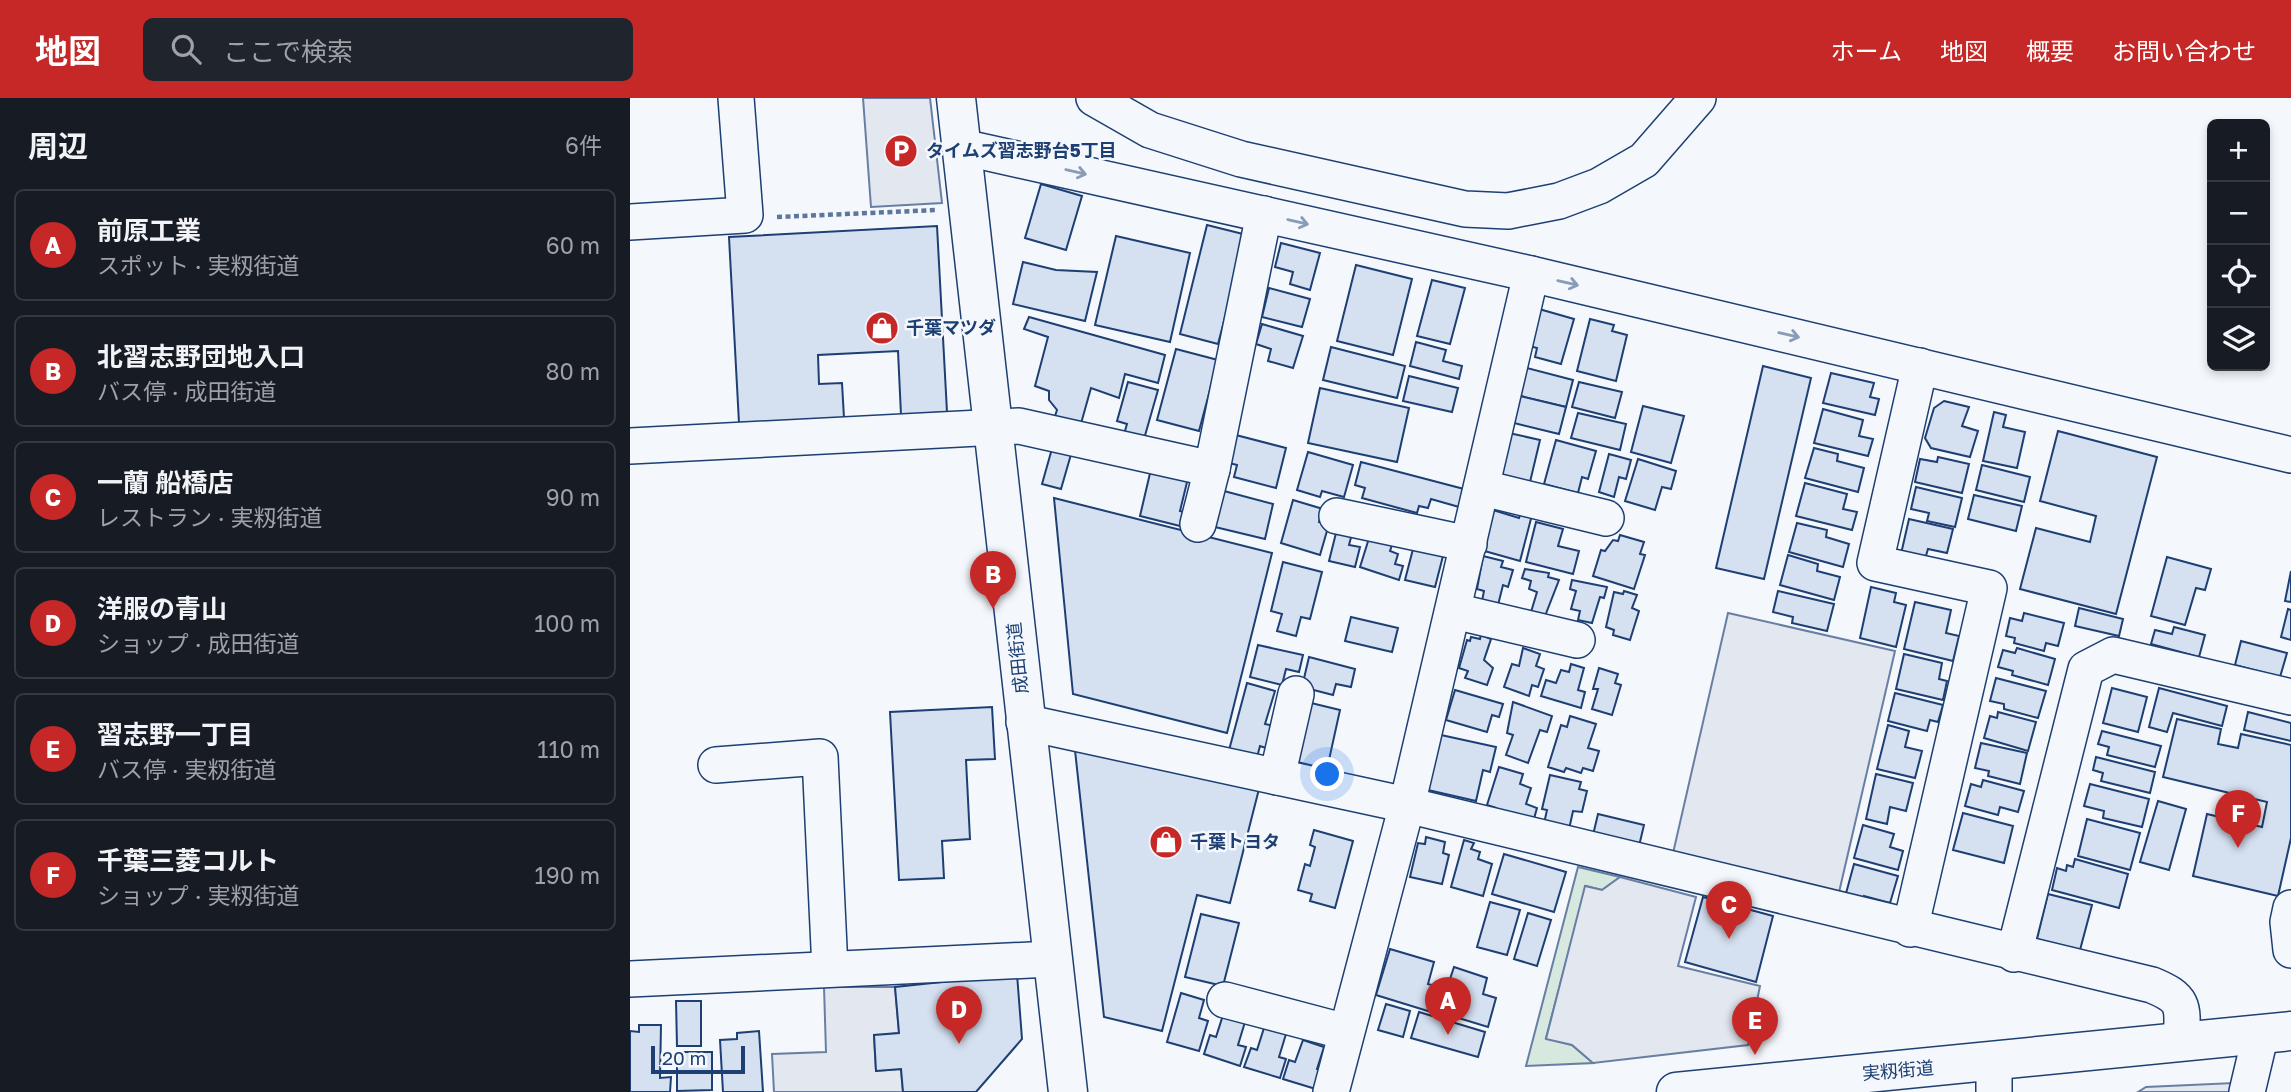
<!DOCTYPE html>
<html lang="ja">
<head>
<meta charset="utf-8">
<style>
	:root { --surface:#171b24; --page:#20242c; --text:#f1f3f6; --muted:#9ea1a6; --line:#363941; --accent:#c62828 }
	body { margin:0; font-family:"Golos Text","Noto Sans JP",sans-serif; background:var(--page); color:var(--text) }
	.controls { position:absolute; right:21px; top:21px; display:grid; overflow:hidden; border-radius:10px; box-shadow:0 4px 10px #0003 }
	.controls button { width:63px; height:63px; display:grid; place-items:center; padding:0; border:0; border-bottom:2px solid var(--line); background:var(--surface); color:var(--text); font:35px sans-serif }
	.scale { position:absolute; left:21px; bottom:18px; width:94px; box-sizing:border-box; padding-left:7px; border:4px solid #1d3f73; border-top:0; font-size:19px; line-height:24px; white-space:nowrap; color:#1d3f73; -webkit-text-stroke:5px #f4f7fb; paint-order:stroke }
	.you { position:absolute; left:698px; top:677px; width:24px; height:24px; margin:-18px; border:5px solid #fff; border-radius:50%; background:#1a73e8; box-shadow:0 0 0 10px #1a73e833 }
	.badge { display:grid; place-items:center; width:46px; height:46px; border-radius:50%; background:var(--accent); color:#fff; font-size:23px; font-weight:700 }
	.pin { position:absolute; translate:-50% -58px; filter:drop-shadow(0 2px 4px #0008) }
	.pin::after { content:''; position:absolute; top:37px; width:24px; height:21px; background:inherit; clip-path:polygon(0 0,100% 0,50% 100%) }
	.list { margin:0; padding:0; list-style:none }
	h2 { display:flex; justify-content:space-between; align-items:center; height:91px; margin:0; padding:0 28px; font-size:30px }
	h2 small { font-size:23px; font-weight:400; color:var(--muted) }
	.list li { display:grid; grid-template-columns:46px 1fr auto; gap:21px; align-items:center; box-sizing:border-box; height:112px; margin:0 14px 14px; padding:0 14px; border:2px solid var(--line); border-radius:10px }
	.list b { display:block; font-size:26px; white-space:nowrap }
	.list p { margin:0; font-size:23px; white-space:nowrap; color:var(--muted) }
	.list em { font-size:23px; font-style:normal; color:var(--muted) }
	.icon { flex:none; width:38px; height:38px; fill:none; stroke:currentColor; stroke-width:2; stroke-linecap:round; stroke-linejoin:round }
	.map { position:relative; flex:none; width:1661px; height:994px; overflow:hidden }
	header { display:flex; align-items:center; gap:42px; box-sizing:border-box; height:98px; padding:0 35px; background:var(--accent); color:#fff }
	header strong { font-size:33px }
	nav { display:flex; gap:38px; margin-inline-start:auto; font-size:24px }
	.search { width:490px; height:63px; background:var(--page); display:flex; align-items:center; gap:18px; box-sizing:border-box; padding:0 24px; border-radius:10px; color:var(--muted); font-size:26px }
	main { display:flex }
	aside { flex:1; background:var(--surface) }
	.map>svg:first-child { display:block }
	.green { fill:#d7e8df; stroke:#687fa3; stroke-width:2 }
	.parking { fill:#e3e8f0; stroke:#687fa3; stroke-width:2 }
	.building { fill:#d5e0f0; stroke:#1d3f73; stroke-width:2 }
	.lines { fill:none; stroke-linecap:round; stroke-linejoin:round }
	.minor-casing { stroke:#1d3f73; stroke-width:38 }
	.major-casing { stroke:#1d3f73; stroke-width:41 }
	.highway-casing { stroke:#1d3f73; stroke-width:41 }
	.path { stroke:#5e769c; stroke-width:4.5; stroke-dasharray:5 3.5; stroke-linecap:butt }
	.minor { stroke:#f4f7fb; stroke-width:35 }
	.major { stroke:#f4f7fb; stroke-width:38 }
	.highway { stroke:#f4f7fb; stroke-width:38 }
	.oneway { stroke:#889bb7 }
	.labels { text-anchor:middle; stroke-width:5; stroke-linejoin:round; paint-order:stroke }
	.poi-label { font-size:18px; font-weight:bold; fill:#1d3f73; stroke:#f4f7fb; text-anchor:start }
	.street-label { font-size:18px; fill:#1d3f73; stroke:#f4f7fb }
</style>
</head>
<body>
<header>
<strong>地図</strong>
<div class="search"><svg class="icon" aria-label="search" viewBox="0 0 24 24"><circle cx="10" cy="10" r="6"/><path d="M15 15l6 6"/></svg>ここで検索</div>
<nav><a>ホーム</a><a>地図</a><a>概要</a><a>お問い合わせ</a></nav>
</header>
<main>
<aside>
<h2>周辺<small>6件</small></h2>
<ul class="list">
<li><span class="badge">A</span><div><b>前原工業</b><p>スポット · 実籾街道</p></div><em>60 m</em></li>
<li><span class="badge">B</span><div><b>北習志野団地入口</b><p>バス停 · 成田街道</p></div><em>80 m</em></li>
<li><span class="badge">C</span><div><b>一蘭 船橋店</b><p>レストラン · 実籾街道</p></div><em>90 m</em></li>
<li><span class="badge">D</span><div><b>洋服の青山</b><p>ショップ · 成田街道</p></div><em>100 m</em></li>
<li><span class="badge">E</span><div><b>習志野一丁目</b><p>バス停 · 実籾街道</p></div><em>110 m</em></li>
<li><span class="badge">F</span><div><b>千葉三菱コルト</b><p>ショップ · 実籾街道</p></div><em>190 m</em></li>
</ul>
</aside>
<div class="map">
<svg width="1661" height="994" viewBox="0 0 1661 994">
	<rect width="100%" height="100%" fill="#f4f7fb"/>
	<path class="green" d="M948 769 990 779 972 792 956 788 916 940 942 947 963 965 896 968Z"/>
	<g class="parking">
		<path d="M233 0H300L312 105 241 109Z"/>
		<path d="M1098 515 1265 553 1207 803 1041 764Z"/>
		<path d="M990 779 1066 799 1048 868 1130 888 1118 947 963 965 942 947 916 941 955 788 972 792Z"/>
		<path d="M194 889H265L269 935 244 938 246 973 271 971 273 994H144L142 956 196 954Z"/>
		<path d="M1604 985 1602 994H1508L1516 989Z"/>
	</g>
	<g class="building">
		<path d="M411 86 452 98 436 152 395 140Z"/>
		<path d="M577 127 617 137 588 246 550 236Z"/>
		<path d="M307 128 317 314 271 317 268 253 188 257 189 286 212 285 214 320 109 325 99 139Z"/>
		<path d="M486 138 560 155 540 244 465 227Z"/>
		<path d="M651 145 690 155 680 192 660 186 663 174 645 169Z"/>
		<path d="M393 164 426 172 467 174 455 223 383 206Z"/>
		<path d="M726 167 782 181 763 257 707 243Z"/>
		<path d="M802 182 835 190 820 246 787 238Z"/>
		<path d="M639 190 680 201 672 229 632 219Z"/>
		<path d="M909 211 944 221 931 266 905 259 907 250 899 248Z"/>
		<path d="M399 219 535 257 528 285 495 276 489 300 461 290 450 329 424 321 427 312 419 302V293L405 288 418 239 394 231Z"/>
		<path d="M960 221 984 227 982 233 997 237 986 283 947 273Z"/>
		<path d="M632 226 673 238 663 270 638 263 641 251 626 246Z"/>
		<path d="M786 244 816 252 813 263 832 268 829 281 780 268Z"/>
		<path d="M701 249 775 268 767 300 693 282Z"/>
		<path d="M546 251 588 262 569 333 527 322Z"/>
		<path d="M1133 268 1181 280 1134 481 1086 470Z"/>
		<path d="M893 269 943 282 936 309 886 297Z"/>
		<path d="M1201 275 1244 285 1240 299 1249 301 1245 317 1193 305Z"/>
		<path d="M779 278 828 290 822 314 773 303Z"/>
		<path d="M498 284 528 292 514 341 494 336 497 326 487 323Z"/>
		<path d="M949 284 992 294 985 320 942 309Z"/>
		<path d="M690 290 779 310 767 364 678 345Z"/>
		<path d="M886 297 936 309 929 336 880 324Z"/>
		<path d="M1314 303 1339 309 1332 328 1348 333 1340 359 1301 350 1295 340 1304 310Z"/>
		<path d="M1013 308 1054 318 1041 365 1001 354Z"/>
		<path d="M1193 311 1233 322 1229 338 1243 341 1238 358 1184 345Z"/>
		<path d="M1364 314 1376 317 1373 329 1395 334 1387 370 1353 363Z"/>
		<path d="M948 315 996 326 990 352 941 340Z"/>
		<path d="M1428 333 1527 359 1486 516 1390 491 1406 430 1460 444 1466 418 1410 403Z"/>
		<path d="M879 335 910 342 900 384 869 376Z"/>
		<path d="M602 336 656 350 646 390 604 379 607 367 595 364Z"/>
		<path d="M425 340 444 346 431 391 412 386Z"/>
		<path d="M926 342 966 353 958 381 952 379 948 395 914 386Z"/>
		<path d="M1184 350 1208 356 1207 363 1234 370 1228 394 1175 380Z"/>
		<path d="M678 354 723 367 714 399 692 393 690 399 667 392Z"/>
		<path d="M979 356 1001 362 996 381 989 379 984 399 969 394Z"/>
		<path d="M1308 359 1339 366 1332 395 1285 384 1290 361 1307 364Z"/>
		<path d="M1008 361 1046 373 1041 391 1032 389 1025 412 995 403Z"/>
		<path d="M731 364 834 391 829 409 801 401 798 410 789 408 787 415 732 400 735 390 725 387Z"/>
		<path d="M1352 367 1400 379 1394 404 1346 392Z"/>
		<path d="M521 371 558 380 550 413 558 415 554 429 510 418Z"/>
		<path d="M1175 385 1217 396 1213 411 1227 414 1222 432 1166 418Z"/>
		<path d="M1286 389 1332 400 1325 429 1297 423 1299 415 1281 411Z"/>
		<path d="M594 393 643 406 635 441 585 429Z"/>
		<path d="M1344 397 1392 408 1386 433 1338 421Z"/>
		<path d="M424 400 642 455 597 635 443 596Z"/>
		<path d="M663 402 693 411 689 424 699 426 690 457 651 445Z"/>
		<path d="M892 410 903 413 890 463 851 452 863 412 889 420Z"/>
		<path d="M1279 421 1323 431 1317 455 1298 451 1295 461 1271 456Z"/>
		<path d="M906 424 933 431 928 448 949 453 943 476 896 464Z"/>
		<path d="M1167 425 1197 432 1196 439 1219 446 1213 469 1159 454Z"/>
		<path d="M708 427 723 432 719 447 730 449 725 469 699 463Z"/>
		<path d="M740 437 763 444 760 453 768 456 765 466 773 468 769 482 730 469Z"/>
		<path d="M990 437 1014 444 1010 456 1015 457 1004 491 963 478 971 452 975 453 983 442 988 443Z"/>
		<path d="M783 451 813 458 805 489 775 482Z"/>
		<path d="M1158 457 1188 466 1187 473 1210 479 1204 502 1150 487Z"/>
		<path d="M853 458 873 463 871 469 883 472 878 489 873 487 868 507 852 503 854 493 847 491Z"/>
		<path d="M1537 459 1581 471 1575 492 1566 490 1555 527 1521 518Z"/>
		<path d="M653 464 692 474 680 521 671 519 666 538 647 533 652 516 641 513Z"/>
		<path d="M895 471 919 475 918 479 929 482 915 518 901 514 907 494 899 491 901 483 892 480Z"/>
		<path d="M1661 473V504L1655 503Z"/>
		<path d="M942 482 977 489 974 500 970 499 962 525 948 522 950 513 941 511 946 493 940 491Z"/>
		<path d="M1241 489 1266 495 1264 504 1276 507 1266 549 1230 540Z"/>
		<path d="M994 493 1007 497 1002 510 1009 513 1000 542 983 537 984 532 976 529 984 494 993 496Z"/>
		<path d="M1148 493 1204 506 1197 533 1162 525 1163 519 1143 514Z"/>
		<path d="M1285 504 1321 512 1316 535 1329 538 1323 563 1274 551Z"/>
		<path d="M1449 510 1493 521 1489 538 1445 528Z"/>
		<path d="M1658 511 1661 512V542L1651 539Z"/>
		<path d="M1394 515 1434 525 1428 548 1416 545 1414 553 1384 545 1385 540 1376 538 1380 520 1392 523Z"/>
		<path d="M721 519 768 530 762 554 715 543Z"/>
		<path d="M1544 529 1575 537 1569 559 1521 546 1525 532 1542 536Z"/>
		<path d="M851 537 861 541 854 562 863 570 857 587 835 580 838 573 829 570 837 542 840 543 841 539 850 541Z"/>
		<path d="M1611 543 1657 555 1650 579 1605 567Z"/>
		<path d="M628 547 673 557 669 574 656 571 652 587 620 579Z"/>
		<path d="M893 550 910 556 906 568 914 571 908 589 902 587 899 598 874 589 882 566 889 568Z"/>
		<path d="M1387 550 1425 561 1418 587 1382 577 1383 573 1368 569 1373 552 1385 555Z"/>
		<path d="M1274 556 1312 565 1309 581 1317 583 1313 602 1266 591Z"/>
		<path d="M679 559 725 571 721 589 706 586 703 597 672 589Z"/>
		<path d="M941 566 954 570 948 592 955 594 951 610 911 598 916 582 926 585 931 572 939 574Z"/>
		<path d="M969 570 988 576 985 585 991 587 982 617 962 611 968 591H963Z"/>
		<path d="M1366 580 1416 593 1408 620 1374 611V606L1360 603Z"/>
		<path d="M617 585 645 593 635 626 645 628 639 651 630 648 626 663 598 656Z"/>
		<path d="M1482 590 1517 599 1508 634 1473 625Z"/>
		<path d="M1529 590 1597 608 1592 628 1543 615 1537 634 1519 629Z"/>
		<path d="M825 592 873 606 869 619 862 617 857 634 816 622Z"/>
		<path d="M1265 595 1313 607 1308 624 1300 622 1297 633 1258 623Z"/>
		<path d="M677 604 710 612 697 671 663 663Z"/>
		<path d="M883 604 922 618 917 634 910 632 898 665 876 657 883 637 877 635Z"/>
		<path d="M362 609 365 661 336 662 340 741 312 743 314 780 269 782 260 614Z"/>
		<path d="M1368 614 1406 624 1398 653 1354 640 1360 618 1367 620Z"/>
		<path d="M1618 614 1661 625V643L1614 632Z"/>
		<path d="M940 618 966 626 958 650 969 653 963 673 953 670 951 675 936 670 934 674 918 669 931 627 937 629Z"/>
		<path d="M1547 621 1591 631 1588 646 1608 650 1611 636 1661 647V740L1648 798 1563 778 1577 716 1632 729 1637 704 1533 679Z"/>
		<path d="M1258 627 1279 633 1275 649 1292 653 1285 680 1247 671Z"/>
		<path d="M1472 633 1531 648 1525 669 1477 657 1479 649 1468 646Z"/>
		<path d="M811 637 866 649 860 674 853 672 846 703 798 692Z"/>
		<path d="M444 643 629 691 600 805 567 797 532 933 474 919Z"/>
		<path d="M1351 645 1397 655 1390 686 1358 678 1359 673 1345 670Z"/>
		<path d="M1466 659 1525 674 1520 695 1471 683 1473 675 1463 672Z"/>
		<path d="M869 669 893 676 890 686 901 690 896 706 907 710 901 731 863 719 866 710 857 707Z"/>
		<path d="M1246 676 1283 685 1276 713 1260 709 1257 726 1236 721Z"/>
		<path d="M920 677 951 684 949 691 957 693 952 714 943 713 938 736 913 730 917 712 912 711Z"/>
		<path d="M1353 682 1394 693 1388 714 1370 709 1368 717 1335 708 1341 686 1351 689Z"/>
		<path d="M1460 686 1519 701 1512 729 1473 720 1474 713 1454 708Z"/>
		<path d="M1528 703 1556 711 1539 772 1510 764Z"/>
		<path d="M1333 715 1383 728 1374 765 1323 752Z"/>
		<path d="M968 716 1014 727 1009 748 963 737Z"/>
		<path d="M1457 721 1510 735 1500 772 1448 758Z"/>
		<path d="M1233 727 1264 736 1260 749 1273 753 1268 772 1224 760Z"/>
		<path d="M684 732 723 743 705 810 680 803 682 796 668 792 675 766 680 768 685 749 680 747Z"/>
		<path d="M796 739 815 744 813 755 819 757 812 786 780 779 788 745 795 746Z"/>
		<path d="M834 742 844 745 841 751 850 754 848 761 862 766 853 798 821 789Z"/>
		<path d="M874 756 936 774 924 814 862 796Z"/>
		<path d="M1445 761 1498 776 1489 810 1422 792 1427 770 1436 773 1437 767 1443 769Z"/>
		<path d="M1224 766 1268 778 1260 805 1234 798 1233 804 1215 799Z"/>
		<path d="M1418 796 1462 807 1450 852 1407 841Z"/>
		<path d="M1073 799 1143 818 1126 884 1055 864Z"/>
		<path d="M860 804 890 812 877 857 847 849Z"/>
		<path d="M898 815 921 822 907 868 884 861Z"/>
		<path d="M571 816 609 825 593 888 555 879Z"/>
		<path d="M760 851 804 864 798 886 809 889 801 914 746 897Z"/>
		<path d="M824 869 857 880 853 896 866 900 858 929 809 914Z"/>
		<path d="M387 876 392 941 346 994H273L271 971 246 973 244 937 269 935 265 889Z"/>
		<path d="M551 895 574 902 569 920 578 923 569 953 537 944Z"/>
		<path d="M46 903H71V948H47Z"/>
		<path d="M756 906 780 913 773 939 748 932Z"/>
		<path d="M789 914 855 934 848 959 781 940Z"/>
		<path d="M593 917 615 924 608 947 616 949 610 968 574 956 580 937 586 939Z"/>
		<path d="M9 927H31L30 980 41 979 40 994H0V933L9 934Z"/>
		<path d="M634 930 656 936 649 959 656 961 650 980 614 969 621 950 627 952Z"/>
		<path d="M129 933 133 994H93L90 942 107 941V935Z"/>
		<path d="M673 942 694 949 687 971 695 973 689 992 653 981 659 962 665 964Z"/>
		<path d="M47 954H82V992L47 993Z"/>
	</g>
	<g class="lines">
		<defs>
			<g id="minor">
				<path d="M464 0 520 32 611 61 835 111 878 113 929 103 969 88 1014 62 1068 0"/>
				<path d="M332 49 901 176 1661 357"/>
				<path d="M0 124 115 117 106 0"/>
				<path d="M0 348 389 328 582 371 634 116"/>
				<path d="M853 390 976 420"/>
				<path d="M707 418 839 446"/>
				<path d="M568 426 582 371"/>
				<path d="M824 513 947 542"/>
				<path d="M394 624 777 707 1522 887C1556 901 1553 909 1551 944"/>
				<path d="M86 667 190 659 200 871"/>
				<path d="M647 679 666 596"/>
				<path d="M1661 810 1658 824 1661 852"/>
				<path d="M1280 831 1359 490 1245 465 1290 268"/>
				<path d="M1384 856 1456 571 1483 557 1661 599"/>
				<path d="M0 881 421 861"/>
				<path d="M595 902 716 934"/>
				<path d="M701 994 777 707 901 176"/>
				<path d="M1364 994V964"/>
				<path d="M1617 994 1631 935"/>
			</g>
			<path id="major" d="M1046 994 1661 933"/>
			<path id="highway" d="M326 0 438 994"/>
		</defs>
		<use href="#minor" class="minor-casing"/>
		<use href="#major" class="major-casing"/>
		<use href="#highway" class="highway-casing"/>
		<path class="path" d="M147 119 306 112"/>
		<use href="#minor" class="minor"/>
		<use href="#major" class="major"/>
		<use href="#highway" class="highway"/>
	</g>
	<defs><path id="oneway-shaft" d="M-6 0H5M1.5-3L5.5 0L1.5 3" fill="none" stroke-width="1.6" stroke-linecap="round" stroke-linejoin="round" transform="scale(1.75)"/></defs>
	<g class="oneway">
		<use href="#oneway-shaft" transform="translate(446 74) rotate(13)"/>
		<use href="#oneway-shaft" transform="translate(668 124) rotate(13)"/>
		<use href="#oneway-shaft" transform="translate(938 185) rotate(13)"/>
		<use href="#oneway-shaft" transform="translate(1159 237) rotate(13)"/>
	</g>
	<defs>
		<symbol id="parking-disc" viewBox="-11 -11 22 22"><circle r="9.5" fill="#c62828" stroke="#f4f7fb"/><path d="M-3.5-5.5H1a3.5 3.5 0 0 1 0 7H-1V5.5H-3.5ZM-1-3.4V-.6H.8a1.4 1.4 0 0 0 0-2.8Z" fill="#fff"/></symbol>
		<symbol id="shop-disc" viewBox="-11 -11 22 22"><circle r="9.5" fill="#c62828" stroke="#f4f7fb"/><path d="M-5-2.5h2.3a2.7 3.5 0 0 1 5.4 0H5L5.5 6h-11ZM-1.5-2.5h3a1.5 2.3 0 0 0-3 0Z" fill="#fff"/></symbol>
	</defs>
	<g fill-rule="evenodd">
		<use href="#parking-disc" x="252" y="34" width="38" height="38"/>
		<use href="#shop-disc" x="233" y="211" width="38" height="38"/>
		<use href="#shop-disc" x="517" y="725" width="38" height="38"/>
	</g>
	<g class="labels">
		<g class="poi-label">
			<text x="296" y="59">タイムズ習志野台5丁目</text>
			<text x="276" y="236">千葉マツダ</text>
			<text x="560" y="750">千葉トヨタ</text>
		</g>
		<g class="street-label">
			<text transform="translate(388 560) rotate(-96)" y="6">成田街道</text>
			<text transform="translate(1268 973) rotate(-5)" y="6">実籾街道</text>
		</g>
	</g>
</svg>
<div class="controls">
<button>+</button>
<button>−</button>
<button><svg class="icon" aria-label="locate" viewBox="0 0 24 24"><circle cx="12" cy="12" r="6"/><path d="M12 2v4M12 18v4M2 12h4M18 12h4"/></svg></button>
<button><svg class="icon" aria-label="layers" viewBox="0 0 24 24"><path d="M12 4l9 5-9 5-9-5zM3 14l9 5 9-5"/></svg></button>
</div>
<div class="scale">20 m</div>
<div class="you"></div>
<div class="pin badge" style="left:818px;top:937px">A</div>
<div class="pin badge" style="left:363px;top:511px">B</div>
<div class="pin badge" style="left:1099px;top:841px">C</div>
<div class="pin badge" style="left:329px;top:946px">D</div>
<div class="pin badge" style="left:1125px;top:957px">E</div>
<div class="pin badge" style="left:1608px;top:750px">F</div>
</div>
</main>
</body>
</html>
